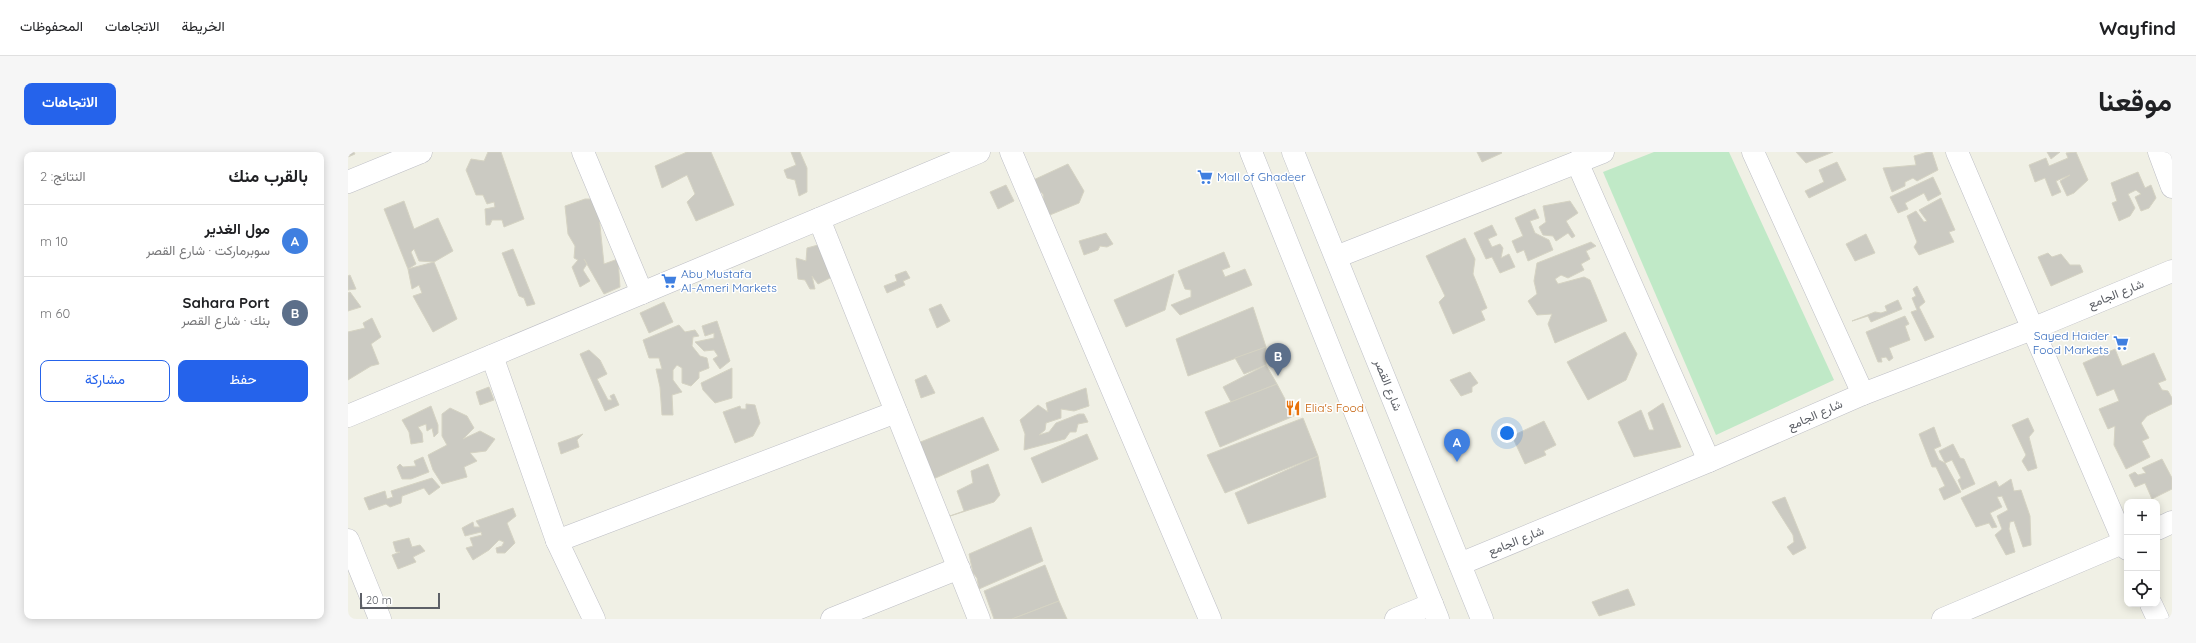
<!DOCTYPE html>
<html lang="ar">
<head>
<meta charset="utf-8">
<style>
	:root { --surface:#fff; --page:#f6f6f6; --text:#202124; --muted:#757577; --line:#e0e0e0; --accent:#2563eb }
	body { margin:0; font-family:Quicksand,Vazirmatn,sans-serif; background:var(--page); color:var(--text); direction:rtl }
	.controls { position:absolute; right:12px; bottom:12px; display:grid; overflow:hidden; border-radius:8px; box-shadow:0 2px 10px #0003 }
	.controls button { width:36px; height:36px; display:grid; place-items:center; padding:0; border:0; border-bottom:1px solid var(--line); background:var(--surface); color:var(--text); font:20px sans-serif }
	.scale { position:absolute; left:12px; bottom:10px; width:80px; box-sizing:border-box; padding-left:4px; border:2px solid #5d6067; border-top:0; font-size:11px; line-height:14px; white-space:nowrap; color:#5d6067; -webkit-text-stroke:3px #fff; paint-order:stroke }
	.you { position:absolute; left:1159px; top:281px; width:14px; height:14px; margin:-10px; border:3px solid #fff; border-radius:50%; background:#1a73e8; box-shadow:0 0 0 6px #1a73e833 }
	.badge { display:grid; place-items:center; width:26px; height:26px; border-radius:50%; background:var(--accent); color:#fff; font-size:13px; font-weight:700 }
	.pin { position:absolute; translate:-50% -33px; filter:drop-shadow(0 1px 2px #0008) }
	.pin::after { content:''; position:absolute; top:21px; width:14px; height:12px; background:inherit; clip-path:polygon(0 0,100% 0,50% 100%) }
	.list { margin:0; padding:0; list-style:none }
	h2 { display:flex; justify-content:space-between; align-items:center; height:52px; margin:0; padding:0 16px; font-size:17px }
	h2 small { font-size:13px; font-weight:400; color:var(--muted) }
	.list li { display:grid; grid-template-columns:26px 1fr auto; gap:12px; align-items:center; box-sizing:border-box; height:72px; padding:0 16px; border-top:1px solid var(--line) }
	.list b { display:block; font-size:15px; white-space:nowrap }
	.list p { margin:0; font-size:13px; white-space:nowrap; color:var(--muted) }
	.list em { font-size:13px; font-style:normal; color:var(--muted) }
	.actions { display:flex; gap:8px; padding:12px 16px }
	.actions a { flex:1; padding:9px 0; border:1px solid var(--accent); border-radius:8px; text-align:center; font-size:14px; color:var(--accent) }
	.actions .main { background:var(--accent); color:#fff }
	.icon { flex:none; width:22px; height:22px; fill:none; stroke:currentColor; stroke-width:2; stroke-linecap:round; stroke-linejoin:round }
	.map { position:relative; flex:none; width:1824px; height:467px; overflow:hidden; direction:ltr; border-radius:8px }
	header { display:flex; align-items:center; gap:24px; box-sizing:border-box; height:56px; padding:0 20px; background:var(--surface); border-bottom:1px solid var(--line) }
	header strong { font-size:19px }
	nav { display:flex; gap:22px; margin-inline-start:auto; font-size:14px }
	.intro { display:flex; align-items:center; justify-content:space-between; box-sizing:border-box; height:96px; padding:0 24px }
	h1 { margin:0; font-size:28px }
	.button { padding:10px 18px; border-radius:8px; background:var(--accent); color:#fff; font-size:14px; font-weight:700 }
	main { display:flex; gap:24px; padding:0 24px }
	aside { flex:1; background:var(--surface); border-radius:8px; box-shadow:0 2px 10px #0003 }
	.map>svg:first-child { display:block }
	.green { fill:#c0e9c7 }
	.building { fill:#cbcac2; stroke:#d5d3c3 }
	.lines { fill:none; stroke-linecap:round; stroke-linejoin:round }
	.street-casing { stroke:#bdbec5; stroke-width:23 }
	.secondary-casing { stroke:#bec0c7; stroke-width:23 }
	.street { stroke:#fff; stroke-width:22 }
	.secondary { stroke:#fff; stroke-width:22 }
	.labels { text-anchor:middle; stroke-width:3; stroke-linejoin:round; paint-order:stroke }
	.shop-label { font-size:12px; fill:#366cbe; stroke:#fff; text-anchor:start }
	.street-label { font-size:12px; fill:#5d6067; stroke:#fff }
	.food-label { font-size:12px; fill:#c56008; stroke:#fff; text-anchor:start }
</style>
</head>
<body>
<header>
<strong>Wayfind</strong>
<nav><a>الخريطة</a><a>الاتجاهات</a><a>المحفوظات</a></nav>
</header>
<div class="intro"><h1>موقعنا</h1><a class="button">الاتجاهات</a></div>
<main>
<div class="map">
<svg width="1824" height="467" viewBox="0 0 1824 467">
	<rect width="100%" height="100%" fill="#f0f0e5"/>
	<path class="green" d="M1306 0H1381L1486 228 1368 283 1255 20Z"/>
	<g class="building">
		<path d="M0 0H6L7 2 0 5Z"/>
		<path d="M140 0H153L176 67 156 75 154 68H144L142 73H138L137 57 147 55 146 50 139 52 135 43H128L118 18 123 7 136 9Z"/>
		<path d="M339 0H363L386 53 348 69 339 50 347 42 339 23 314 36 307 14Z"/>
		<path d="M443 0H452L459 16V40L451 44 447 28 439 26 436 18 448 13Z"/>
		<path d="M1129 0H1153L1154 1 1134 10Z"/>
		<path d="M1448 0H1485L1458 11Z"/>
		<path d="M1580 0H1584L1590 18 1569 29 1565 26 1557 30V34L1544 40 1535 16 1568 13 1566 4Z"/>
		<path d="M1699 0H1712L1703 7Z"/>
		<path d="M1728 0 1740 28 1726 41 1719 44 1712 29 1722 23 1708 29 1713 40 1704 44 1697 26 1687 30 1681 13 1698 6 1701 14 1720 6 1718 1Z"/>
		<path d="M1489 10 1498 28 1461 46 1457 39 1476 30 1471 18Z"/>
		<path d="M720 12 736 39 731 51 697 65 695 42 681 30Z"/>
		<path d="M1790 20 1797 36 1803 33 1808 46 1801 56 1793 59 1787 45 1793 42 1788 38 1780 42 1787 56 1782 64 1771 69 1764 51 1769 49 1763 31Z"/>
		<path d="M1585 25 1593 42 1580 49 1576 41 1557 51 1560 57 1550 61 1542 45Z"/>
		<path d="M658 33 666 49 650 57 642 40Z"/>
		<path d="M1593 46 1607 78 1601 80 1606 90 1571 103 1566 95 1569 90 1559 64 1568 59 1576 70 1579 69 1571 58Z"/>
		<path d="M237 47H244L251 64 256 112 270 107 272 135 256 142 236 107 239 112 235 118 242 129 232 135 224 115 230 108 226 106 227 94 220 82 217 54Z"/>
		<path d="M56 49 66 77 90 66 105 99 86 110 71 109 66 97 63 100 68 112 60 117 36 57Z"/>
		<path d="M1222 49 1230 61 1218 69 1227 84 1224 86 1220 81 1208 89 1205 84 1195 83 1191 75 1198 70 1195 54Z"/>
		<path d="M1187 57 1191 66 1182 69 1187 81 1201 88 1205 98 1180 109 1176 98 1169 101 1164 89 1175 84 1167 66Z"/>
		<path d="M1144 73 1149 83 1140 87 1144 95 1152 92 1155 96 1153 106 1161 102 1167 115 1152 121 1144 105 1138 107 1126 81Z"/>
		<path d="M758 81 765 92 759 95 752 94 750 98 736 103 731 89Z"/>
		<path d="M1518 82 1527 101 1507 109 1498 92Z"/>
		<path d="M1117 86 1127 107 1125 122 1139 156 1133 159 1137 168 1105 182 1091 150 1097 144 1078 104Z"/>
		<path d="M1243 90 1248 94 1238 99 1242 107 1233 112 1236 118 1220 126 1213 123 1207 127 1210 132 1236 125 1242 128 1259 169 1207 191 1200 172 1204 162 1189 163 1180 149 1189 142 1186 129 1189 111Z"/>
		<path d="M470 93 486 124 470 132 464 124 467 137H462L457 128 450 127 448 106 458 109 459 96Z"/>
		<path d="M165 97 187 152 179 154 176 146 171 144 154 101Z"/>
		<path d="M876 100 882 115 874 118 877 125 897 117 904 133 832 163 823 153 843 145V138L837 137 830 119Z"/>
		<path d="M1700 101 1704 105 1713 102 1722 113H1732L1735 120 1703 134 1690 105Z"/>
		<path d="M86 110 109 167 85 180 65 144 74 141 71 133 64 137 60 117Z"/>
		<path d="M558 119 562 126 555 129 557 133 539 141 536 134 549 129 547 123Z"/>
		<path d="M826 122 817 158 778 175 766 148Z"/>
		<path d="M2 123 8 137 0 138V124Z"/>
		<path d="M1569 134 1577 150 1571 155 1586 185 1577 189 1563 160 1569 158 1564 146 1568 144 1565 137Z"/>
		<path d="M2 140 13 155 0 159V141Z"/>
		<path d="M1550 148 1554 157 1523 170 1520 164 1504 169 1527 160 1533 161 1539 159 1537 154Z"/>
		<path d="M316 150 325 170 301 181 292 161Z"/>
		<path d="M593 152 602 169 589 176 581 157Z"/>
		<path d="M905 155 918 195 840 224 828 187Z"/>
		<path d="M1557 164 1561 172 1557 174 1562 188 1541 196 1545 206 1541 209 1538 205 1533 206 1534 210H1530L1518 180Z"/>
		<path d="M24 166 33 185 23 192 31 212 23 214 0 228V180L17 176 15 171Z"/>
		<path d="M369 169 382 209 372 217 365 207 370 204 366 198 356 199 347 190 366 186V181L357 184 354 174Z"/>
		<path d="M331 173 337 180 347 178 351 184 345 185 344 194 352 204 359 206 361 216 351 220V226L343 234 334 231V216L329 213 325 218V228L334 240 324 243 325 263H314L312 235 308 217H314L311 206H301L295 188Z"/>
		<path d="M1277 180 1289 202 1278 228 1240 248 1219 210Z"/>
		<path d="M918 195V213L896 222 887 206Z"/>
		<path d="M1767 197 1774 214 1806 201 1818 228 1810 231 1814 238 1820 239 1824 246V252L1799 264 1793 271 1801 286 1794 289 1802 305 1778 317 1766 293 1767 274 1760 277 1751 257 1771 249 1766 237 1749 244 1735 211Z"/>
		<path d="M241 198 252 208 259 222 249 227 260 248H264L262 244 266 242 271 253 257 259 232 202Z"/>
		<path d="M918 213 929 232 883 250 875 235Z"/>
		<path d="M384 216V246L367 251 355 238 353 231Z"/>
		<path d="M1122 220 1130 231 1124 235V240L1113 244 1102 228Z"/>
		<path d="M578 223 587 241 573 246 567 228Z"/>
		<path d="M929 232 946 264 872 295 857 260Z"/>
		<path d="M141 235 146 248 132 253 128 240Z"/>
		<path d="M738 236 741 254 726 259 713 257V266L698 271 697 278 691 283 701 280 708 271 731 262H736L740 270 730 272 728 280H722L717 287 676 298 677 282 672 268 690 253 700 260 698 251Z"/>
		<path d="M1315 251 1333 295 1286 305 1270 270 1293 258 1301 278H1306L1300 261Z"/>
		<path d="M398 252 407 253 412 271 405 284 387 291 375 260 392 254 393 257H398Z"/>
		<path d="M83 254 90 273V281L86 285 84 276 79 279 78 272 70 275 74 281 75 290 63 292 61 280 54 268Z"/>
		<path d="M102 256 119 264 126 276 115 287 132 279 147 287 138 299 122 301 129 309 116 315 119 325 94 332 85 318 80 303 99 293 94 284V262Z"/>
		<path d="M635 265 651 298 583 328 570 291Z"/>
		<path d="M955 266 970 304 877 341 859 303Z"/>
		<path d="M1680 266 1686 279 1681 285 1689 316 1680 319 1674 309 1678 303 1664 273Z"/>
		<path d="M1196 269 1208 293 1196 299 1198 303 1177 312 1164 284Z"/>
		<path d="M1586 275 1593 294 1586 297 1591 308 1597 311 1613 340 1596 348 1591 337 1597 334 1588 315H1584L1571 282Z"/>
		<path d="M235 282 229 288 231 295 213 302 210 291Z"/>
		<path d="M739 282 750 307 694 331 683 306Z"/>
		<path d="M1605 292 1612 306 1616 307 1627 332 1614 338 1610 328 1613 326 1604 308 1597 311 1591 299Z"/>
		<path d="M970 304 978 345 900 372 887 341Z"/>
		<path d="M75 305 81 320 63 327H54L49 315 52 312 55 315 68 314 66 309Z"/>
		<path d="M1814 307 1824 326V337L1804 347 1797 331 1787 335 1781 323 1787 320 1790 323 1798 321 1794 316Z"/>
		<path d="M640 312 652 343 646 350 599 365 616 359 609 339 625 331 623 319Z"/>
		<path d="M84 326 92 335 81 343 76 336 54 344 53 351 42 355 38 352 21 358 16 346 37 339 39 347 45 345 43 339Z"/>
		<path d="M1663 327 1666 339 1673 338 1682 364 1683 393 1675 395 1666 369 1662 370 1661 377 1667 400 1658 403 1647 383 1654 377 1649 364 1660 358 1654 344 1649 345 1654 355 1642 361 1649 375 1644 376 1641 371 1628 375 1613 346 1648 329 1651 335Z"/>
		<path d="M1437 345 1458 396 1445 403 1439 395 1446 390 1445 383 1424 350Z"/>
		<path d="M165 356 168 364 159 371 167 391 157 401H149L148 396 154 394 156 390 151 388 141 398 125 408 118 396 125 394 122 386 134 383 133 380 117 384 114 376 125 370 126 375H132L128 369Z"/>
		<path d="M683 375 695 409 631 437 629 426 625 421 621 402Z"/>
		<path d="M61 386 64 395 72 393 77 399 65 405 68 410 50 417 44 403 52 400H48L45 390Z"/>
		<path d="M697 413 711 449 664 467H646L636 439Z"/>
		<path d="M1280 437 1287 453 1251 464 1244 450Z"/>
		<path d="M711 449 719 467H664Z"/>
	</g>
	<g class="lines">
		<defs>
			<g id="street">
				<path d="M235 0 294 141"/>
				<path d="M663 0 862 467"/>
				<path d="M1405 0 1515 242"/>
				<path d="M1609 0 1779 397"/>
				<path d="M1811 0 1824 35"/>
				<path d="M1229 10 1361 309"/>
				<path d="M0 30 73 0"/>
				<path d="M471 67 631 467"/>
				<path d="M988 105 1255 0"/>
				<path d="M144 204 209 389 246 467"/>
				<path d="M0 264 631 0"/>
				<path d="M1809 377 1824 370"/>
				<path d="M0 388 32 467"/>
				<path d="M209 389 548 260"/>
				<path d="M1112 412 1361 309 1515 242 1684 177 1824 119"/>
				<path d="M1803 452 1810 467"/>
				<path d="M484 467 611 416"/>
				<path d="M1048 467 1084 452"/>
				<path d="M1595 467 1779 389"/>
			</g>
			<g id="secondary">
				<path d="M903 0 1090 467"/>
				<path d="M945 0 1134 467"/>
			</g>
		</defs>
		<use href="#street" class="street-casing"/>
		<use href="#secondary" class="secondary-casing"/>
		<use href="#street" class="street"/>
		<use href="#secondary" class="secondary"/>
	</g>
	<defs>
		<symbol id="supermarket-bare" viewBox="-9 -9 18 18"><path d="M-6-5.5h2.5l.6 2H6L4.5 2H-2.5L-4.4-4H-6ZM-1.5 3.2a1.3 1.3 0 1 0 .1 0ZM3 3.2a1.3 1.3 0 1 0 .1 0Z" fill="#3f7fe0" stroke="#fff" stroke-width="2.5" paint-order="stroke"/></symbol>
		<symbol id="restaurant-bare" viewBox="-9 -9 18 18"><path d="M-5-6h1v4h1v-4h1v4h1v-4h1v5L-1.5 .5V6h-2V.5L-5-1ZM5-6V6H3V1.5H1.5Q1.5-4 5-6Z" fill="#e8710a" stroke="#fff" stroke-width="2.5" paint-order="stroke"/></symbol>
	</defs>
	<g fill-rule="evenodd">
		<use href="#supermarket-bare" x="846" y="14" width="22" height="22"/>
		<use href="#supermarket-bare" x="310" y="118" width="22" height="22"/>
		<use href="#supermarket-bare" x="1762" y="180" width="22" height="22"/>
		<use href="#restaurant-bare" x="934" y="245" width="22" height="22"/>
	</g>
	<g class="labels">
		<g class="shop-label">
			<text x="869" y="29">Mall of Ghadeer</text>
			<text x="333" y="126">Abu Mustafa<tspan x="333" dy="14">Al-Ameri Markets</tspan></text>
			<text x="1761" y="188" text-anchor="end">Sayed Haider<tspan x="1761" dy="14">Food Markets</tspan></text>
		</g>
		<g class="street-label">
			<text transform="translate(1768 142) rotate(-22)" y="4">شارع الجامع</text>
			<text transform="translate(1040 233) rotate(68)" y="4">شارع القصر</text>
			<text transform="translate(1467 263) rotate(-24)" y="4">شارع الجامع</text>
			<text transform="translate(1168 389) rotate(-22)" y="4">شارع الجامع</text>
		</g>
		<g class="food-label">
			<text x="957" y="260">Elia's Food</text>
		</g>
	</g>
</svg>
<div class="controls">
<button>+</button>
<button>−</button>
<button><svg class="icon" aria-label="locate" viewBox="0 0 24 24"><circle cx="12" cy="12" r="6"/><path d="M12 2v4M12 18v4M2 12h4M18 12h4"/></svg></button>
</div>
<div class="scale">20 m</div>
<div class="you"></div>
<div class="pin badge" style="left:1109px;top:310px;background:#3f7fe0">A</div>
<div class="pin badge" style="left:930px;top:224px;background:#5c6f8a">B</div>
</div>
<aside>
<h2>بالقرب منك<small>النتائج: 2</small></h2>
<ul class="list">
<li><span class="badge" style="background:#3f7fe0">A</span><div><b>مول الغدير</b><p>سوبرماركت · شارع القصر</p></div><em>10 m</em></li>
<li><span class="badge" style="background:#5c6f8a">B</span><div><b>Sahara Port</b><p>بنك · شارع القصر</p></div><em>60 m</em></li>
</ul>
<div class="actions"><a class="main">حفظ</a><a>مشاركة</a></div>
</aside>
</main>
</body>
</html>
